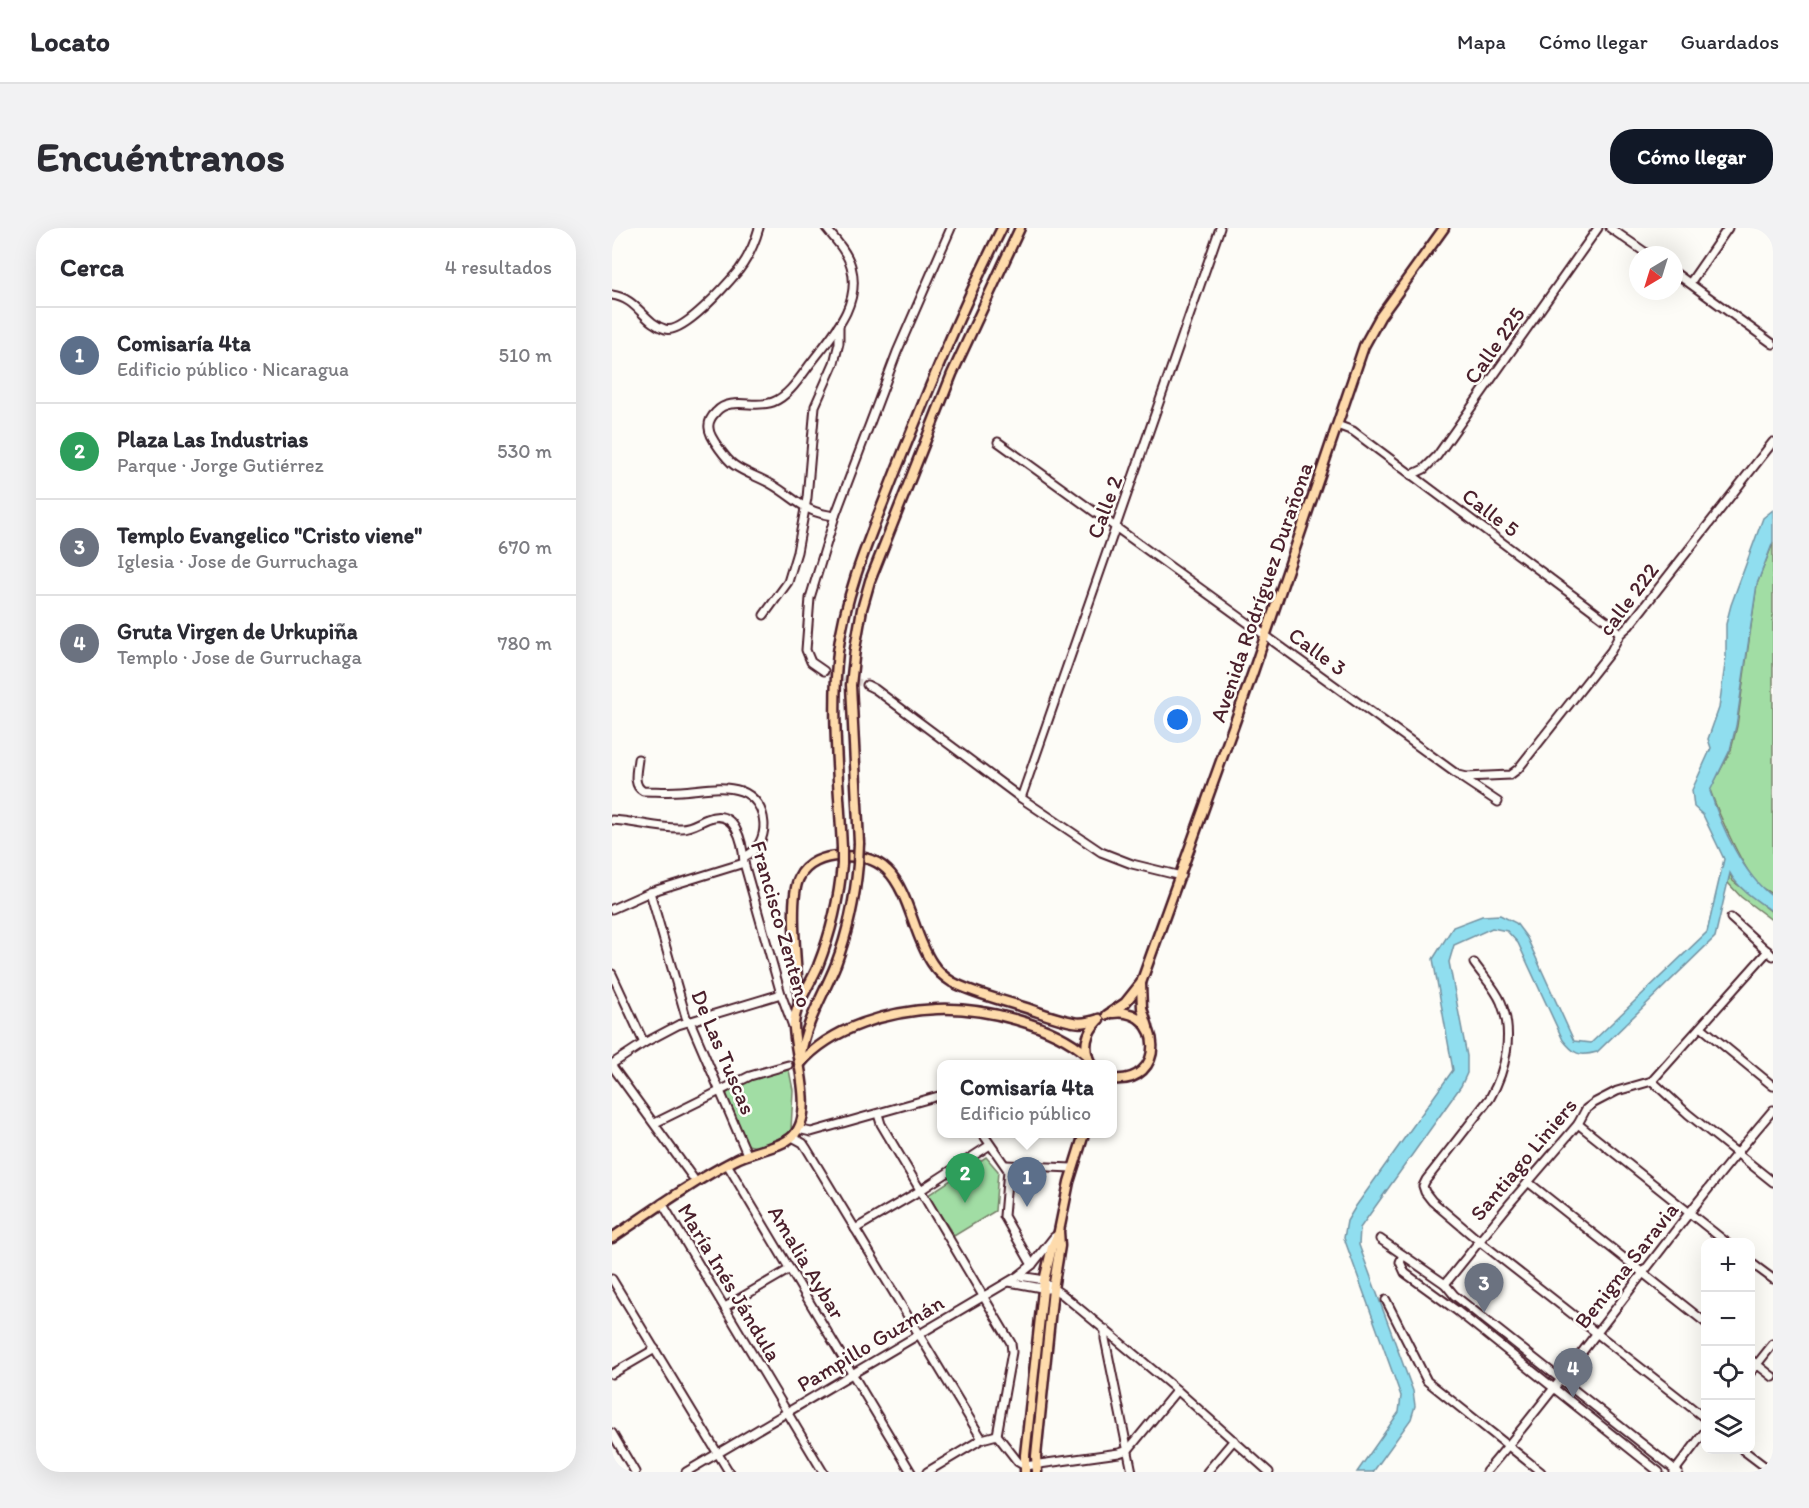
<!DOCTYPE html>
<html lang="es">
<head>
<meta charset="utf-8">
<style>
	:root { --surface:#fff; --page:#f2f2f3; --text:#2b2b33; --muted:#7c7c81; --line:#e1e1e2; --accent:#111827 }
	body { margin:0; font-family:Itim,sans-serif; background:var(--page); color:var(--text) }
	.controls { position:absolute; right:18px; bottom:18px; display:grid; overflow:hidden; border-radius:12px; box-shadow:0 6px 24px #0002 }
	.controls button { width:54px; height:54px; display:grid; place-items:center; padding:0; border:0; border-bottom:2px solid var(--line); background:var(--surface); color:var(--text); font:30px sans-serif }
	.compass { position:absolute; left:1017px; top:18px; width:54px; height:54px; border-radius:50%; background:var(--surface); box-shadow:0 6px 24px #0002; rotate:218deg }
	.you { position:absolute; left:566px; top:492px; width:21px; height:21px; margin:-15px; border:4px solid #fff; border-radius:50%; background:#1a73e8; box-shadow:0 0 0 9px #1a73e833 }
	.badge { display:grid; place-items:center; width:39px; height:39px; border-radius:50%; background:var(--accent); color:#fff; font-size:20px; font-weight:700 }
	.pin { position:absolute; translate:-50% -50px; filter:drop-shadow(0 2px 3px #0008) }
	.pin::after { content:''; position:absolute; top:32px; width:21px; height:18px; background:inherit; clip-path:polygon(0 0,100% 0,50% 100%) }
	.popup { position:absolute; left:325px; top:832px; width:180px; height:78px; box-sizing:border-box; display:grid; place-content:center; border-radius:12px; background:var(--surface); filter:drop-shadow(0 2px 4px #0005); font-size:20px; white-space:nowrap; color:var(--muted) }
	.popup b { font-size:22px; color:var(--text) }
	.popup::after { content:''; position:absolute; left:50%; top:100%; margin-left:-12px; border:12px solid transparent; border-top-color:var(--surface) }
	.list { margin:0; padding:0; list-style:none }
	h2 { display:flex; justify-content:space-between; align-items:center; height:78px; margin:0; padding:0 24px; font-size:26px }
	h2 small { font-size:20px; font-weight:400; color:var(--muted) }
	.list li { display:grid; grid-template-columns:39px 1fr auto; gap:18px; align-items:center; box-sizing:border-box; height:96px; padding:0 24px; border-top:2px solid var(--line) }
	.list b { display:block; font-size:22px; white-space:nowrap }
	.list p { margin:0; font-size:20px; white-space:nowrap; color:var(--muted) }
	.list em { font-size:20px; font-style:normal; color:var(--muted) }
	.icon { flex:none; width:33px; height:33px; fill:none; stroke:currentColor; stroke-width:2; stroke-linecap:round; stroke-linejoin:round }
	.map { position:relative; flex:none; width:1161px; height:1244px; overflow:hidden; border-radius:24px }
	header { display:flex; align-items:center; gap:36px; box-sizing:border-box; height:84px; padding:0 30px; background:var(--surface); border-bottom:2px solid var(--line) }
	header strong { font-size:28px }
	nav { display:flex; gap:33px; margin-inline-start:auto; font-size:21px }
	.intro { display:flex; align-items:center; justify-content:space-between; box-sizing:border-box; height:144px; padding:0 36px }
	h1 { margin:0; font-size:42px }
	.button { padding:15px 27px; border-radius:24px; background:var(--accent); color:#fff; font-size:21px; font-weight:700 }
	main { display:flex; gap:36px; padding:0 36px }
	aside { flex:1; background:var(--surface); border-radius:24px; box-shadow:0 6px 24px #0002 }
	.map>svg:first-child { display:block }
	.green { fill:#a1dda4; stroke:#767e68; stroke-width:1.5 }
	.water { fill:#90deef; stroke:#7492a1; stroke-width:1.5 }
	.lines { fill:none; stroke-linecap:round; stroke-linejoin:round }
	.minor-tunnel { stroke:#d9d0ce; stroke-width:7; stroke-dasharray:7 3.5; stroke-linecap:butt }
	.minor-casing { stroke:#4a1f2b; stroke-width:11 }
	.major-casing { stroke:#4a1f2b; stroke-width:13 }
	.minor { stroke:#fdfcf7; stroke-width:7 }
	.major { stroke:#fedbac; stroke-width:8 }
	.major-bridge-casing { stroke:#4a1f2b; stroke-width:13; stroke-linecap:butt }
	.major-bridge { stroke:#fedbac; stroke-width:8 }
	.labels { text-anchor:middle; stroke-width:5; stroke-linejoin:round; paint-order:stroke }
	.street-label { font-size:22px; fill:#4a1f2b; stroke:#fdfcf7 }
</style>
</head>
<body>
<header>
<strong>Locato</strong>
<nav><a>Mapa</a><a>Cómo llegar</a><a>Guardados</a></nav>
</header>
<div class="intro"><h1>Encuéntranos</h1><a class="button">Cómo llegar</a></div>
<main>
<aside>
<h2>Cerca<small>4 resultados</small></h2>
<ul class="list">
<li><span class="badge" style="background:#5c6f8a">1</span><div><b>Comisaría 4ta</b><p>Edificio público · Nicaragua</p></div><em>510 m</em></li>
<li><span class="badge" style="background:#2e9e5b">2</span><div><b>Plaza Las Industrias</b><p>Parque · Jorge Gutiérrez</p></div><em>530 m</em></li>
<li><span class="badge" style="background:#6b7280">3</span><div><b>Templo Evangelico &quot;Cristo viene&quot;</b><p>Iglesia · Jose de Gurruchaga</p></div><em>670 m</em></li>
<li><span class="badge" style="background:#6b7280">4</span><div><b>Gruta Virgen de Urkupiña</b><p>Templo · Jose de Gurruchaga</p></div><em>780 m</em></li>
</ul>
</aside>
<div class="map">
<svg width="1161" height="1244" viewBox="0 0 1161 1244">
	<rect width="100%" height="100%" fill="#fdfcf7"/>
	<filter id="ink" filterUnits="userSpaceOnUse"><feTurbulence type="fractalNoise" baseFrequency=".0167" numOctaves="2"/><feDisplacementMap in="SourceGraphic" scale="12" xChannelSelector="R" yChannelSelector="G"/><feConvolveMatrix kernelMatrix="1 2 1 2 8 2 1 2 1" color-interpolation-filters="sRGB"/></filter>
	<g filter="url(#ink)">
		<g class="green">
			<path d="M1161 315V667C1157 664 1153 662 1149 659 1132 645 1106 584 1098 562L1119 522 1125 498 1145 356Z"/>
			<path d="M1118 645 1121 653 1161 685V693L1129 669 1116 655Z"/>
			<path d="M177 842 181 862 179 902 173 909 145 919 136 917 114 868 116 862 148 848Z"/>
			<path d="M374 929 386 943 383 983 342 1008 316 967Z"/>
		</g>
		<path class="water" d="M1161 282V314L1145 356 1124 498 1118 522 1098 563C1109 598 1131 647 1161 669V684C1146 673 1127 662 1118 645L1103 709 985 824C967 829 962 826 951 812L906 715 895 703 880 700 842 717 837 734 855 828V845L849 858 748 1000 747 1017 801 1163 803 1178 799 1191 761 1244H745L787 1184 789 1168 732 1010 735 993 744 978 841 842 821 731 841 699 870 688 888 687 904 695 915 710 962 813 979 815 1095 704 1112 631 1091 587 1082 579 1080 562 1099 520 1096 511 1107 480 1114 429V396L1119 377 1151 290Z"/>
		<g class="lines">
			<path class="minor-tunnel" d="M212 443 255 457"/>
			<defs>
				<g id="minor">
					<path d="M214 0C223 11 235 24 239 38 250 77 220 107 199 135 189 148 177 168 161 174 143 181 118 168 104 184 100 188 96 194 97 200 97 209 115 232 122 237 133 245 147 249 159 256 185 271 190 284 223 288"/>
					<path d="M998 0 1037 27"/>
					<path d="M1062 44 1161 116"/>
					<path d="M1078 55 1116 0"/>
					<path d="M0 67C25 70 32 95 53 101 71 107 116 55 127 42 136 30 143 14 147 0"/>
					<path d="M725 197 741 203 999 396 1008 406"/>
					<path d="M386 214 846 547 854 549 898 547 906 541 999 423 1008 406 1017 398 1161 214"/>
					<path d="M799 247 812 241 825 228 986 0"/>
					<path d="M152 387 176 354 185 324 195 270 203 178 222 135 227 115V99"/>
					<path d="M212 443 199 434 194 422 198 370 223 288 285 124 339 0"/>
					<path d="M255 457 263 461 409 570 489 624 520 636 569 648"/>
					<path d="M26 531C25 542 20 557 31 563 44 563 56 564 69 563 88 562 110 556 129 563 157 573 161 616 132 629"/>
					<path d="M850 550 886 574"/>
					<path d="M409 570 608 0"/>
					<path d="M0 592C23 593 47 601 69 600 79 600 87 594 95 591 123 579 131 614 132 635L169 766 182 801"/>
					<path d="M38 664 74 789 80 798 135 926"/>
					<path d="M0 681 38 664 132 635"/>
					<path d="M1119 690 1161 728"/>
					<path d="M862 735C871 748 883 760 889 774 902 805 894 842 878 870L814 952 811 958 813 964 820 973 867 1013 1094 1191"/>
					<path d="M0 746 32 815"/>
					<path d="M1089 799 1161 858"/>
					<path d="M0 836 32 815 66 797 169 766"/>
					<path d="M0 838 84 954"/>
					<path d="M1040 853 1076 886 1161 954"/>
					<path d="M266 886 269 896 399 1115 400 1124 385 1207"/>
					<path d="M43 895 138 848 176 837"/>
					<path d="M966 896 1114 1014"/>
					<path d="M186 901 199 904 330 867"/>
					<path d="M371 906 396 942 392 988 420 1037"/>
					<path d="M180 909 191 915 195 921 370 1211 385 1207 406 1234 413 1238 507 1225 516 1222 565 1162"/>
					<path d="M115 936 299 1244"/>
					<path d="M394 937 460 940"/>
					<path d="M916 954 1094 1095"/>
					<path d="M50 975 211 1244"/>
					<path d="M243 1001 309 962 378 917"/>
					<path d="M768 1011 833 1056 842 1067 1066 1244"/>
					<path d="M791 1027 788 1034 793 1045 844 1082 1047 1244"/>
					<path d="M1138 1034 1161 1051"/>
					<path d="M407 1048 427 1051 451 1067 565 1162 657 1244"/>
					<path d="M0 1051 117 1244"/>
					<path d="M397 1054 435 1061"/>
					<path d="M833 1056 899 974 966 896 974 881 982 875 1005 863 1040 853 1156 723"/>
					<path d="M774 1072 815 1153 929 1244"/>
					<path d="M113 1079 178 1041"/>
					<path d="M493 1101V1111L520 1244"/>
					<path d="M1138 1131 1161 1149"/>
					<path d="M1138 1145 1161 1116"/>
					<path d="M0 1146 43 1121"/>
					<path d="M0 1205 23 1244"/>
					<path d="M1131 1222 1160 1244"/>
					<path d="M74 1244 406 1048 420 1037 442 1009"/>
					<path d="M315 1244 370 1211"/>
					<path d="M595 1244 622 1212"/>
					<path d="M874 1244C973 1127 1061 999 1161 882"/>
					<path d="M1062 1244 1094 1202"/>
				</g>
				<g id="major">
					<path d="M247 615 239 457 243 421 250 381 258 353 340 146 408 0"/>
					<path d="M230 620C227 555 219 488 226 424 234 360 261 302 284 242 317 160 350 79 390 0"/>
					<path d="M529 756 530 780 536 799"/>
					<path d="M187 777C186 750 176 671 187 650 194 635 212 628 228 628 246 628 262 629 275 642 297 663 302 709 320 735 325 743 332 749 340 754 361 765 386 771 408 778 425 783 443 791 461 794 470 796 478 794 487 791"/>
					<path d="M495 787 513 775 529 755 641 444 752 118 768 89 832 0"/>
					<path d="M189 826C194 794 212 766 224 736 236 704 243 670 246 636"/>
					<path d="M188 836C219 799 278 783 325 781 370 779 441 796 475 827"/>
					<path d="M479 836C470 819 474 805 487 791"/>
					<path d="M500 851C555 857 552 778 501 785"/>
					<path d="M0 1010C40 983 80 954 123 932 139 923 169 920 181 908 205 884 181 825 182 796 183 776 198 757 206 738 219 705 227 671 230 636"/>
					<path d="M413 1244V1227L432 1053 440 1019 446 1006"/>
					<path d="M425 1244 424 1228 441 1061 448 1018 447 1003 457 954 472 906"/>
				</g>
			</defs>
			<use href="#minor" class="minor-casing"/>
			<use href="#major" class="major-casing"/>
			<use href="#minor" class="minor"/>
			<use href="#major" class="major"/>
			<defs>
				<g id="major-bridge">
					<path d="M230 636V620"/>
					<path d="M246 636 247 615"/>
				</g>
			</defs>
			<use href="#major-bridge" class="major-bridge-casing"/>
			<use href="#major-bridge" class="major-bridge"/>
		</g>
	</g>
	<g class="labels">
		<g class="street-label">
			<text transform="translate(882 117) rotate(-55)" y="8">Calle 225</text>
			<text transform="translate(492 279) rotate(-70)" y="8">Calle 2</text>
			<text transform="translate(879 284) rotate(37)" y="8">Calle 5</text>
			<text transform="translate(649 364) rotate(-71)" y="8">Avenida Rodríguez Durañona</text>
			<text transform="translate(1016 371) rotate(-53)" y="8">calle 222</text>
			<text transform="translate(706 423) rotate(36)" y="8">Calle 3</text>
			<text transform="translate(170 696) rotate(74)" y="8">Francisco Zenteno</text>
			<text transform="translate(112 824) rotate(67)" y="8">De Las Tuscas</text>
			<text transform="translate(911 931) rotate(-50)" y="8">Santiago Liniers</text>
			<text transform="translate(195 1034) rotate(59)" y="8">Amalia Aybar</text>
			<text transform="translate(1014 1037) rotate(-52)" y="8">Benigna Saravia</text>
			<text transform="translate(118 1054) rotate(59)" y="8">María Inés Jándula</text>
			<text transform="translate(258 1115) rotate(-31)" y="8">Pampillo Guzmán</text>
		</g>
	</g>
</svg>
<div class="controls">
<button>+</button>
<button>−</button>
<button><svg class="icon" aria-label="locate" viewBox="0 0 24 24"><circle cx="12" cy="12" r="6"/><path d="M12 2v4M12 18v4M2 12h4M18 12h4"/></svg></button>
<button><svg class="icon" aria-label="layers" viewBox="0 0 24 24"><path d="M12 4l9 5-9 5-9-5zM3 14l9 5 9-5"/></svg></button>
</div>
<svg class="compass" viewBox="-18 -18 36 36"><path d="M0-13l5 13h-10z" fill="#e53935"/><path d="M0 13l5-13h-10z" fill="#7c7c81"/></svg>
<div class="you"></div>
<div class="pin badge" style="left:415px;top:979px;background:#5c6f8a">1</div>
<div class="popup"><b>Comisaría 4ta</b>Edificio público</div>
<div class="pin badge" style="left:353px;top:975px;background:#2e9e5b">2</div>
<div class="pin badge" style="left:872px;top:1085px;background:#6b7280">3</div>
<div class="pin badge" style="left:961px;top:1170px;background:#6b7280">4</div>
</div>
</main>
</body>
</html>
